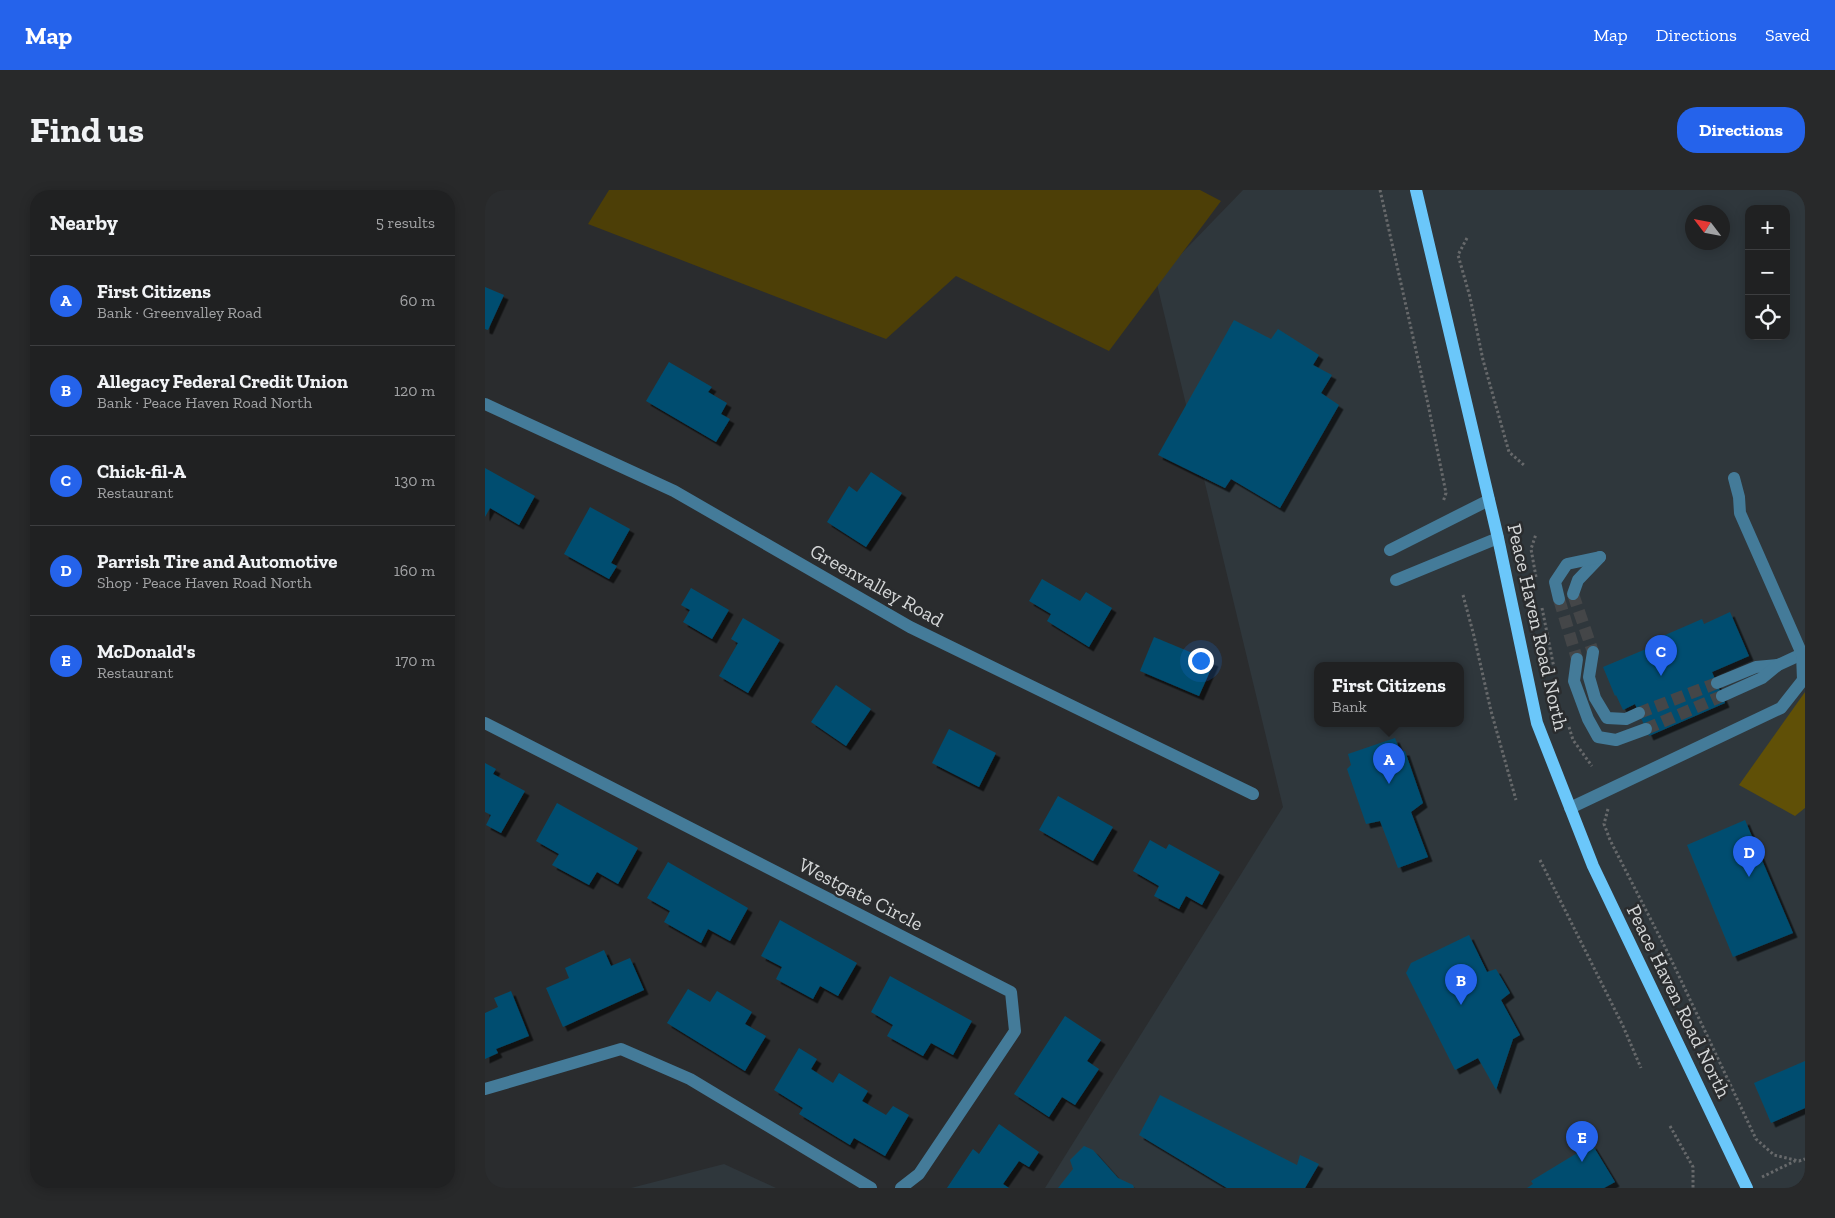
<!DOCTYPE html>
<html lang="en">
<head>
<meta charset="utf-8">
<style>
	:root { --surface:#202122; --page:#28292a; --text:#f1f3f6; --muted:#a2a3a5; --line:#3d3e40; --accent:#2563eb }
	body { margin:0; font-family:"Zilla Slab",serif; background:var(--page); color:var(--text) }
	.controls { position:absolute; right:15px; top:15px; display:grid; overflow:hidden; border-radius:10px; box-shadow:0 2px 12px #0003 }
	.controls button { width:45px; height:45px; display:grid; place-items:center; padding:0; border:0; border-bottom:1px solid var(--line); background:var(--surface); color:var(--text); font:25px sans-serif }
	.compass { position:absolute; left:1200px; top:15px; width:45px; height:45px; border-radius:50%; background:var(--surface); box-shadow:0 2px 12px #0003; rotate:302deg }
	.you { position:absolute; left:715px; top:470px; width:18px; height:18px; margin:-12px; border:4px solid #fff; border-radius:50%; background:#1a73e8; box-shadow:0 0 0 8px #1a73e833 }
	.badge { display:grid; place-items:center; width:32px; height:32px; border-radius:50%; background:var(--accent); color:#fff; font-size:16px; font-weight:700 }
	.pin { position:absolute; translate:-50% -41px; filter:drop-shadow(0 1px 2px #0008) }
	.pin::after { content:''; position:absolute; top:26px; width:18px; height:15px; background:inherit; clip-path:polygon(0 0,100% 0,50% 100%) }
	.popup { position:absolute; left:829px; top:472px; width:150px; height:65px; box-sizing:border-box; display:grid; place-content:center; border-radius:10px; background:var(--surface); filter:drop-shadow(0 1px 4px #0005); font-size:16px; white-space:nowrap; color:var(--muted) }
	.popup b { font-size:19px; color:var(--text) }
	.popup::after { content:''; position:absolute; left:50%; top:100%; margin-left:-10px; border:10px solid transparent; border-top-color:var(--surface) }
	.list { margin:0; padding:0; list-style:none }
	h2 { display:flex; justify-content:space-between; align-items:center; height:65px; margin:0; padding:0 20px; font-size:21px }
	h2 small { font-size:16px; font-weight:400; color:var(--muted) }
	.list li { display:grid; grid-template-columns:32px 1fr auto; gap:15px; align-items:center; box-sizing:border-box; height:90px; padding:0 20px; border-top:1px solid var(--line) }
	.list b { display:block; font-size:19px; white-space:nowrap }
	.list p { margin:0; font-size:16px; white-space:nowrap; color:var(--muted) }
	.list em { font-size:16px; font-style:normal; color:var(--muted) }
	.icon { flex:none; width:28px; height:28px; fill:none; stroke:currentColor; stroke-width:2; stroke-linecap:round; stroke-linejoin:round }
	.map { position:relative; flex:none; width:1320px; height:998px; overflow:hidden; border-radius:20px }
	header { display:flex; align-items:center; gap:30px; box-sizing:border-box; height:70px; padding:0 25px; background:var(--accent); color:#fff }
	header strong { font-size:24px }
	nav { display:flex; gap:28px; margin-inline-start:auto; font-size:18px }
	.intro { display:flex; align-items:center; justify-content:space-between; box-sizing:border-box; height:120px; padding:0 30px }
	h1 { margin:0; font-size:35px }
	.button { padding:12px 22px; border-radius:20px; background:var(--accent); color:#fff; font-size:18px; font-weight:700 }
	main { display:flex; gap:30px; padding:0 30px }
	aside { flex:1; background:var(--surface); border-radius:20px; box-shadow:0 2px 12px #0003 }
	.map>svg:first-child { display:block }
	.built { fill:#2f373c; fill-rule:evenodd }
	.green { fill:#4d3f07 }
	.forest { fill:#605007 }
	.building { fill:#004e6f; filter:url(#shadow) }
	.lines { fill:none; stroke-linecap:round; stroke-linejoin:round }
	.minor-tunnel { stroke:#444648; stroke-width:12; stroke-dasharray:12 6; stroke-linecap:butt }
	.path { stroke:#67696b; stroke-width:3; stroke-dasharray:2.5 2.5; stroke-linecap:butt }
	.minor { stroke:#447b99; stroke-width:12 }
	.major { stroke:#6bc7fa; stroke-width:12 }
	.labels { text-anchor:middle; stroke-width:5; stroke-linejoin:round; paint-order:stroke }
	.street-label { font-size:20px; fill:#d5d7d8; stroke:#2a2c2e }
</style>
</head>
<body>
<header>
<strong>Map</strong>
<nav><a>Map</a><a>Directions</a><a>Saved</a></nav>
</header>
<div class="intro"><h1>Find us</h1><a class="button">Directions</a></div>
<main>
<aside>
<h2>Nearby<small>5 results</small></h2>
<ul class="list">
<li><span class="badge">A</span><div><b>First Citizens</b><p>Bank · Greenvalley Road</p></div><em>60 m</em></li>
<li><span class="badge">B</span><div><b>Allegacy Federal Credit Union</b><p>Bank · Peace Haven Road North</p></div><em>120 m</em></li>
<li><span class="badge">C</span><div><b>Chick-fil-A</b><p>Restaurant</p></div><em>130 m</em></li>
<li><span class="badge">D</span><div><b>Parrish Tire and Automotive</b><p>Shop · Peace Haven Road North</p></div><em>160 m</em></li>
<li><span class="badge">E</span><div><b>McDonald's</b><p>Restaurant</p></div><em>170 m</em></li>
</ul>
</aside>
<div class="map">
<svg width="1320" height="998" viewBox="0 0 1320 998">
	<defs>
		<filter id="shadow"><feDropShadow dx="4.5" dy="4.5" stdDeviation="0" flood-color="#0009"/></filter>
	</defs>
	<rect width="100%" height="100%" fill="#2a2c2e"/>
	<g class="built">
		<path d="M758 0H1320V998H560L798 617 671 90ZM1264 19H1301V146H1264ZM1208 22H1238V52H1208ZM833 475H975V533H833Z"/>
		<path d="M239 974 291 998H146Z"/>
	</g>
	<path class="green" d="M124 0H715L736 11 624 161 471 86 401 149 103 34Z"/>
	<path class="forest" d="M1320 502V618L1310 626 1254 595Z"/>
	<g class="building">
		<path d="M0 97 19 105 3 140 0 139Z"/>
		<path d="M749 130 786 149 793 139 834 165 828 175 847 185 836 203 854 215 795 318 746 289 740 298 673 265Z"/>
		<path d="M184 172 227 197 223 202 242 213 236 224 245 229 231 252 161 211Z"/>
		<path d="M0 278 50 306 34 335 5 318 0 327Z"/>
		<path d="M386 282 417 303 381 357 342 332 364 296 372 302Z"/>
		<path d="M105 317 145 339 126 373 132 376 124 389 79 364Z"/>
		<path d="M557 389 595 411 601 402 627 418 604 457 562 431 566 424 544 411Z"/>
		<path d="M206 398 244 420 227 449 198 432 205 420 196 415Z"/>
		<path d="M1245 422 1264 466 1227 482 1240 513 1164 546 1150 514 1138 520 1131 505 1130 506 1118 477 1173 454 1171 449 1217 429 1219 434Z"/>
		<path d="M258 428 295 450 263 503 234 486 253 453 246 449Z"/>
		<path d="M669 447 729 472 714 506 655 481Z"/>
		<path d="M351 495 386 519 361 556 326 532Z"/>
		<path d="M464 539 511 563 494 597 447 573Z"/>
		<path d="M910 548 915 561H920L938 613 926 622 943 667 913 678 895 631 881 634 862 579 866 575 863 564Z"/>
		<path d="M0 573 11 579 8 584 40 601 16 643 1 635 6 625 0 622Z"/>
		<path d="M573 606 628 637 608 671 554 640Z"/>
		<path d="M72 613 153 658 133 694 112 682 104 695 67 675 74 664 51 651Z"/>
		<path d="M1260 630 1308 743 1248 767 1202 655Z"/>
		<path d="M665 650 681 659 684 654 735 682 717 715 701 706 694 719 669 706 674 696 648 681Z"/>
		<path d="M183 672 263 718 245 751 223 739 216 753 179 732 185 721 162 708Z"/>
		<path d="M295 730 372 773 353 806 335 796 328 809 291 789 297 777 276 766Z"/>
		<path d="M984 745 1002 782 1011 779 1025 803 1016 810 1035 845 1028 849 1011 900 993 868 970 880 921 783 926 773Z"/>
		<path d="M119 760 126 776 145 768 159 800 78 837 61 798 84 788 80 778Z"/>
		<path d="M405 786 487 831 468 865 446 853 438 866 402 846 408 835 386 822Z"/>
		<path d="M203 799 225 812 232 801 267 822 260 834 281 846 260 881 182 833Z"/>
		<path d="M26 801 44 846 11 859 13 863 0 869V823L13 817 9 808Z"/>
		<path d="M580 826 616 850 602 871 614 879 590 915 577 907 564 927 529 904Z"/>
		<path d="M314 858 332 869 326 879 348 893 354 883 383 901 377 911 401 925 408 916 424 925 400 966 369 948 365 955 314 924 318 918 289 900Z"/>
		<path d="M1320 871V918L1286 933 1269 893Z"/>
		<path d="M675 905 812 975 815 965 834 974 820 998H742L654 945Z"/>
		<path d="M514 934 554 962 544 977 534 971 518 994 524 998H462L488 959 494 964Z"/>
		<path d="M1107 954 1130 992 1119 998H1042L1048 994 1046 991Z"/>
		<path d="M599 956 608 960 633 988 648 995 649 998H573L588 979 585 970Z"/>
	</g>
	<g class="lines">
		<g class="minor-tunnel">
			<path d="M1088 404 1108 462"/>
			<path d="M1074 409 1092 469"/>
			<path d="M1154 523 1232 493"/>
			<path d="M1161 539 1237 506"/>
		</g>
		<g class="path">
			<path d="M895 0 943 214 961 303 958 312"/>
			<path d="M982 48 973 65 985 107 998 170 1024 262 1040 276"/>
			<path d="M1051 387 1046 359 1051 344"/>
			<path d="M978 405 989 446 1006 521 1031 610"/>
			<path d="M1057 418 1070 483"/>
			<path d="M1084 537 1088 550 1107 576"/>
			<path d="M1123 619 1119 634 1125 650 1183 763 1271 949 1289 965 1314 971 1320 969"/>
			<path d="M1055 670 1138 836 1156 878"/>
			<path d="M1185 936 1208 977V998"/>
			<path d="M1277 987 1310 971"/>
		</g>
		<g class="minor">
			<path d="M0 214 189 301 425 437 768 604"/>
			<path d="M905 360 1004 310"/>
			<path d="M911 390 1013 348"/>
			<path d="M1088 404 1093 390 1115 367"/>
			<path d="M1074 409 1070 392 1082 374 1115 367"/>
			<path d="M1108 462 1104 487 1110 508 1122 528 1141 529 1154 523"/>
			<path d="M1092 469 1089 491 1103 529 1113 547 1131 550 1161 539"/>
			<path d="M1232 493 1271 477 1293 475"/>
			<path d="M1237 506 1277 488 1293 475 1317 464"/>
			<path d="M0 533 526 802 530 841 434 984 416 998"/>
			<path d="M1085 618 1296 518 1318 490 1317 464 1255 323 1254 307 1249 288"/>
			<path d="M0 899 136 859 205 889 386 998"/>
		</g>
		<path class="major" d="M931 0 1013 348 1052 533 1108 676 1262 998"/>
	</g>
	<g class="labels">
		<g class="street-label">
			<text transform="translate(392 395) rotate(29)" y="7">Greenvalley Road</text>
			<text transform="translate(1053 437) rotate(77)" y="7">Peace Haven Road North</text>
			<text transform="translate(376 704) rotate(27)" y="7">Westgate Circle</text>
			<text transform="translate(1194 811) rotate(64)" y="7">Peace Haven Road North</text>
		</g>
	</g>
</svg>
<div class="controls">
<button>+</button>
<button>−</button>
<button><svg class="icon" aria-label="locate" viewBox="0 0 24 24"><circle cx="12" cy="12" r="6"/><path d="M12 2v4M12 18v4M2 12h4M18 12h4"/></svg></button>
</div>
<svg class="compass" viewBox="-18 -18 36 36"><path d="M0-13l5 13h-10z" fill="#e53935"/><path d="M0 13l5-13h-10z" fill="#a2a3a5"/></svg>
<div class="you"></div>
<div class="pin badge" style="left:904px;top:594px">A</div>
<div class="popup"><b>First Citizens</b>Bank</div>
<div class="pin badge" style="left:976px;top:815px">B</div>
<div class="pin badge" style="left:1176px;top:486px">C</div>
<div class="pin badge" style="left:1264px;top:687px">D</div>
<div class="pin badge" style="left:1097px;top:972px">E</div>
</div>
</main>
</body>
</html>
